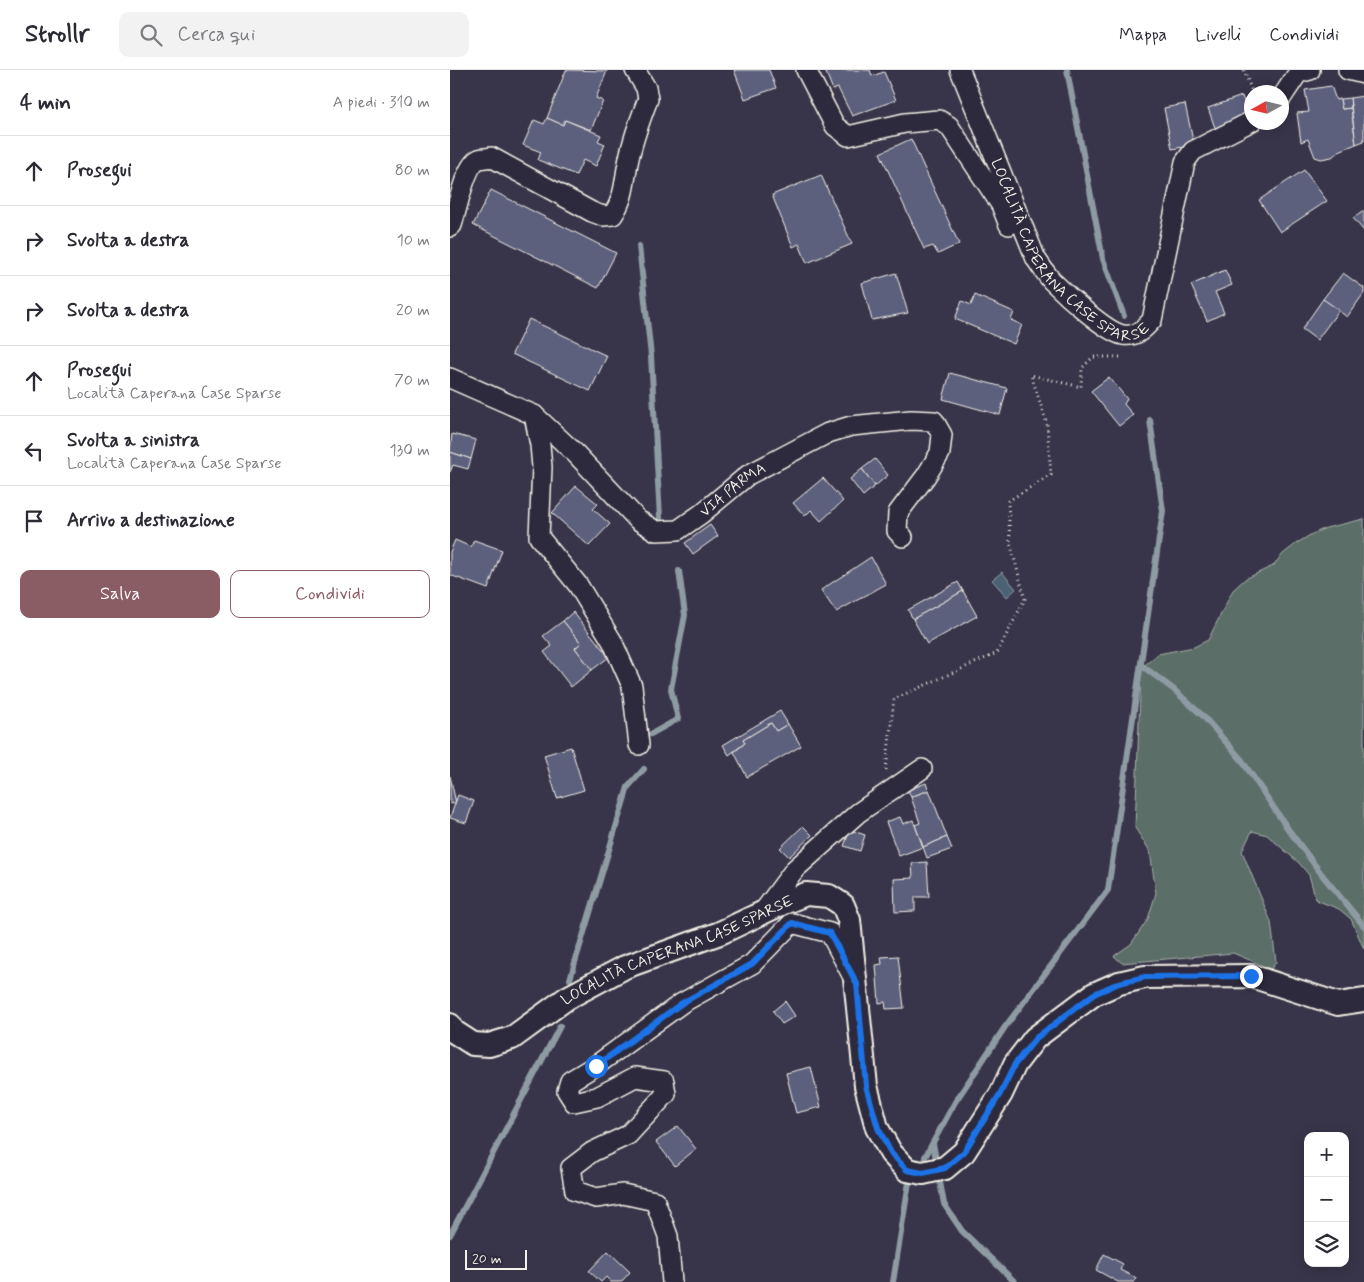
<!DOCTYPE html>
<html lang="it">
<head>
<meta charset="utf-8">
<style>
	:root { --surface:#fff; --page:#f2f2f3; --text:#2b2b33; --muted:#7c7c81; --line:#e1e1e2; --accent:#8a5d65 }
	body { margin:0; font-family:Mynerve,sans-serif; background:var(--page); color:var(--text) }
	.controls { position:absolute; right:15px; bottom:15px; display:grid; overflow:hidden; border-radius:10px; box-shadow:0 2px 12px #0003 }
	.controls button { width:45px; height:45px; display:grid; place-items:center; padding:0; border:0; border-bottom:1px solid var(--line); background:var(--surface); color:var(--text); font:25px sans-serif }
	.compass { position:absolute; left:794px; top:15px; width:45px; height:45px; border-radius:50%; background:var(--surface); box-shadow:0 2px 12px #0003; rotate:262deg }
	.scale { position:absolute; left:15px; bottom:12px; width:62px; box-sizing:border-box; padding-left:5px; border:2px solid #f4f1e8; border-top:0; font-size:14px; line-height:18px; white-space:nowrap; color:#f4f1e8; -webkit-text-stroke:4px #2f2a3d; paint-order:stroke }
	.stop { position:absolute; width:15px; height:15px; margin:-11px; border:4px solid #1a73e8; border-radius:50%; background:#fff }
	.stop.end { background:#1a73e8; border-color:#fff; box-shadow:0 1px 5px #0008 }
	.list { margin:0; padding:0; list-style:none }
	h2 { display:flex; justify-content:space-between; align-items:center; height:65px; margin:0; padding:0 20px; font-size:21px }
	h2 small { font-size:16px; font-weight:400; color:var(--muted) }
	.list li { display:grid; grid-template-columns:32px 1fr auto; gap:15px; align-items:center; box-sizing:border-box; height:70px; padding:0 20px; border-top:1px solid var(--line) }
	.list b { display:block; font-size:19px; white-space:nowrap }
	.list p { margin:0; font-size:16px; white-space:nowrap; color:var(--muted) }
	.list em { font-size:16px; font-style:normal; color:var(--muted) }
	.actions { display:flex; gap:10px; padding:15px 20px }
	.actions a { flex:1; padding:11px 0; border:1px solid var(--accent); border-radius:10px; text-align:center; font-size:18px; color:var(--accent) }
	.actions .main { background:var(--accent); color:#fff }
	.icon { flex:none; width:28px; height:28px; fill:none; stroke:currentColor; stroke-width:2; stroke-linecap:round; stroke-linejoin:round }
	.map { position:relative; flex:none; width:914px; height:1212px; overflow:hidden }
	header { display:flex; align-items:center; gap:30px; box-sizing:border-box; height:70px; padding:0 25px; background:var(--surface); border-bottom:1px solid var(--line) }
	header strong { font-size:24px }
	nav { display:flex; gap:28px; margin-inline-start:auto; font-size:18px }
	.search { width:350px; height:45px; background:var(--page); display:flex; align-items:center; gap:12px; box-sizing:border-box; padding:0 18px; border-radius:10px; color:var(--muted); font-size:19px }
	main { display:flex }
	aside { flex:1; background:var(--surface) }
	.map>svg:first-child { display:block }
	.green { fill:#5b6e67; stroke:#a8b0a8 }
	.water { fill:#4b6275; stroke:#8f9ba3 }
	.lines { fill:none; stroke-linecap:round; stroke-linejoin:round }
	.stream { stroke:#8f9ba3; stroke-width:6 }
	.building { fill:#5c607d; stroke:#f4f1e8 }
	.minor-casing { stroke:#f4f1e8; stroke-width:22 }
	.tertiary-casing { stroke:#f4f1e8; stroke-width:26 }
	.path { stroke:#f4f1e8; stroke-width:3; stroke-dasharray:1 4; stroke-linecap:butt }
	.minor { stroke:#2f2a3d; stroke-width:19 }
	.tertiary { stroke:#2f2a3d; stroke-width:22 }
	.route { stroke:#1a73e8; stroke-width:6 }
	.labels { text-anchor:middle; stroke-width:4; stroke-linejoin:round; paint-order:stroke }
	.street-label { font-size:15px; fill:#f4f1e8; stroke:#2f2a3d }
</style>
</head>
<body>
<header>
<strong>Strollr</strong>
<div class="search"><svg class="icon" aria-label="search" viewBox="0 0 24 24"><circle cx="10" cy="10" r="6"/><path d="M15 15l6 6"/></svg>Cerca qui</div>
<nav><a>Mappa</a><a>Livelli</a><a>Condividi</a></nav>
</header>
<main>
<aside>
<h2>4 min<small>A piedi · 310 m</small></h2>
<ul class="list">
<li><svg class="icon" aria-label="ahead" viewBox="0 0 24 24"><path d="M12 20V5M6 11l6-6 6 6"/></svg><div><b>Prosegui</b></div><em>80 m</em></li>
<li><svg class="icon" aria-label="right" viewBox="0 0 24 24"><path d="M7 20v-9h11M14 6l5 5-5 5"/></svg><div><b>Svolta a destra</b></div><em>10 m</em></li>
<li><svg class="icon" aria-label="right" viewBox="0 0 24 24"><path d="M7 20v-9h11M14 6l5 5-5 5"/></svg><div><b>Svolta a destra</b></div><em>20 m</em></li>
<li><svg class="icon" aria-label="ahead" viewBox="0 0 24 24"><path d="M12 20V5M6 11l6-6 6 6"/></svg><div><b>Prosegui</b><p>Località Caperana Case Sparse</p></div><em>70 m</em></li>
<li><svg class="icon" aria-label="left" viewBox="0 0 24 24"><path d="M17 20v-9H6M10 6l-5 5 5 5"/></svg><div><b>Svolta a sinistra</b><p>Località Caperana Case Sparse</p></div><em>130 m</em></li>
<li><svg class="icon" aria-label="arrive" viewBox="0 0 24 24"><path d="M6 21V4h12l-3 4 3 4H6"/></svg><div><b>Arrivo a destinazione</b></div></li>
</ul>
<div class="actions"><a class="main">Salva</a><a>Condividi</a></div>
</aside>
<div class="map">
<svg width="914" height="1212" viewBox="0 0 914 1212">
	<rect width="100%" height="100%" fill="#38354a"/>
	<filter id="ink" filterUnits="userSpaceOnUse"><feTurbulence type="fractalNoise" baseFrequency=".02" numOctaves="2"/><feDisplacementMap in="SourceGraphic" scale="10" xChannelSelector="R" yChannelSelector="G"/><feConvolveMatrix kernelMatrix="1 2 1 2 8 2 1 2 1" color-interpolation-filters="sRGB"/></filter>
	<g filter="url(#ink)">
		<path class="green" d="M914 449V879L901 849 889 839 866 830 859 805 849 793 817 765 802 761 792 781 821 852 826 892 821 899 783 883 672 893 664 886 681 874 698 849 706 823 700 781 685 758 691 600 696 594 708 584 744 577 758 570 783 520 795 509 823 496 833 484 847 473 862 464 876 458Z"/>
		<path class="water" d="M552 502 566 519 557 527 542 510Z"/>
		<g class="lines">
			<g class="stream">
				<path d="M617 0 653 189 674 246"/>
				<path d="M189 176 201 286 210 448"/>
				<path d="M691 595 723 619 753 646 791 689 838 759 873 806 914 856"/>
				<path d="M201 664 228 649 221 619 235 545 229 501"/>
				<path d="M120 909 178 717 194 699"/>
				<path d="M483 1073 494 1134 512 1161 565 1212"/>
				<path d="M475 1087 505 1032 555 957 658 820 713 441 700 350"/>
				<path d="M0 1165 110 956"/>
				<path d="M443 1212 459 1112"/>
			</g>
		</g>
		<g class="building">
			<path d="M116 0 157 1 146 28 153 31 141 60 115 50 113 55 97 48Z"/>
			<path d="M284 0H319L326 18 295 29Z"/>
			<path d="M375 0H420L422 6 434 2 446 30 402 46 388 18 383 20Z"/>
			<path d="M881 16 886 30 890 29 892 39 901 38 906 74 889 81 882 87 871 89 865 87 858 69 851 72 847 43 859 42 855 20Z"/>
			<path d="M792 26 799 46 765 58 758 38Z"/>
			<path d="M914 26V71L906 74 900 28Z"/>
			<path d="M900 28 901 38 892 39 890 29Z"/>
			<path d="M735 34 744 75 722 79 714 38Z"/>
			<path d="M97 48 113 55 115 50 151 65 148 71 155 74 146 96 133 90 126 105 88 90 91 82 73 75 84 50 94 54Z"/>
			<path d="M461 69 509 174 488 184 483 176 474 179 430 83Z"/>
			<path d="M854 100 877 131 830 162 809 130Z"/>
			<path d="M371 105 402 174 357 193 349 174 343 177 322 125Z"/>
			<path d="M41 120 166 183 148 218 23 155Z"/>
			<path d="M914 141V161L903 148Z"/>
			<path d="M775 200 782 215 765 222 774 243 757 251 741 215Z"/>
			<path d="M446 203 458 243 422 250 412 213Z"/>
			<path d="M893 203 914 218V223L897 247 873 229Z"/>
			<path d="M525 225 564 242 561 250 572 255 564 274 505 249 512 231 521 235Z"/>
			<path d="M873 229 889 240 867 270 852 259Z"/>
			<path d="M79 249 157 286 140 321 62 284Z"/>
			<path d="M500 303 557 318 550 345 493 329Z"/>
			<path d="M659 307 677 329 674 334 683 345 669 356 641 321Z"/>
			<path d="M2 364 26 370 21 389 0 382Z"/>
			<path d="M0 382 21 389 18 399 3 395 0 402Z"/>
			<path d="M425 389 438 405 425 416 412 399Z"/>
			<path d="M412 399 425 416 413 426 400 409Z"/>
			<path d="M373 408 393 431 371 451 361 440 355 446 343 433Z"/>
			<path d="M126 416 148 434 143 439 160 454 139 476 102 443Z"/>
			<path d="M260 455 268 466 243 484 235 473Z"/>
			<path d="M5 470 21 477 24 470 52 480 38 519 0 505V482Z"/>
			<path d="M421 487 436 514 386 542 371 520Z"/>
			<path d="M508 512 513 521 463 549 458 540Z"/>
			<path d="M513 521 527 546 477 574 463 549Z"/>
			<path d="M123 542 159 587 142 600 125 578 131 573 113 551Z"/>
			<path d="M113 551 131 573 125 578 142 600 121 617 94 582 102 576 93 566Z"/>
			<path d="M330 641 338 654 326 661 321 653 293 670 295 673 279 685 273 675Z"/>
			<path d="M321 653 326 661 338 654 351 676 297 707 284 682 295 673 293 670Z"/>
			<path d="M121 677 134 720 107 728 94 685Z"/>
			<path d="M0 706 6 733 0 734Z"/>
			<path d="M476 713 479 720 461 727 458 720Z"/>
			<path d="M479 720 497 767 473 777 465 755 470 753 461 727Z"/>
			<path d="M8 725 24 731 16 753 0 748Z"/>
			<path d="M450 747 453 754 463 750 473 777 449 786 436 752Z"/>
			<path d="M353 756 362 765 339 787 330 778Z"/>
			<path d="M400 760 415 765 410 781 394 776Z"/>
			<path d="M497 767 502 779 477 788 473 777Z"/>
			<path d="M477 792 479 827H465V841L445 842 444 809 463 808 462 793Z"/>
			<path d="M448 886 454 938 436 939 435 932 429 933 426 895 432 894 431 887Z"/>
			<path d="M335 931 345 946 332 954 323 941Z"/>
			<path d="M361 997 371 1037 346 1043 336 1003Z"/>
			<path d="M228 1056 246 1079 225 1096 206 1072Z"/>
			<path d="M158 1181 180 1202 171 1212H161L156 1207 151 1212 139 1201Z"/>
			<path d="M654 1184 673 1194 670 1200 686 1208 684 1212H668L646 1200Z"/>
		</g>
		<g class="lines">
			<defs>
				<g id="minor">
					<path d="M356 0 385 56 398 66 455 53 489 50 499 56 551 135 559 155"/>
					<path id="s1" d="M510 0 586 189C591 196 596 204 602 211 615 224 656 262 673 265 687 267 694 259 702 250L735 92 743 81 802 51"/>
					<path d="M898 0 914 4"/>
					<path d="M832 27 848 3 860 0"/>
					<path d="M0 157 2 155C7 140 15 95 29 89 33 88 38 88 41 87L142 142 153 146 163 145C175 126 174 113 178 93 182 71 190 50 198 29L196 18 185 0"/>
					<path id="s2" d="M0 308 84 345 126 384 188 450 206 461 228 460 251 444 298 405 378 363 401 356 461 350 484 351 492 365 490 383 476 406 448 443 447 461 453 467"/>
					<path d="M84 345 90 375 92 397 89 467 128 515 162 571 182 616 189 675"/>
					<path d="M313 842 345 799 408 743 472 699"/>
					<path d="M222 1212 218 1166 205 1131 173 1124 146 1128 125 1121 121 1098 142 1082 178 1065 216 1024 214 1011 185 1007 147 1027 124 1032 117 1021 120 1011 145 996 232 933 302 894 342 853 380 863 403 907"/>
				</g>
				<g id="tertiary">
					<path id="s3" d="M0 955 3 961 23 974 39 975 62 968 117 928 175 897 270 863 331 834 356 824 379 826 393 835 399 850 416 1016 427 1058 441 1083 457 1100 473 1103 495 1098 514 1082 551 1024 565 994 585 968 644 924 669 913 695 907 801 906 888 934 914 930"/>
				</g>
			</defs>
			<use href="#minor" class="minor-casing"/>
			<use href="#tertiary" class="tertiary-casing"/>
			<g class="path">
				<path d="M794 0 802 22"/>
				<path d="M436 700 444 629 547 583 575 529 560 472 558 431 601 405 597 354 581 305 631 317 632 298 643 287H670L672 284"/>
			</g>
			<use href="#minor" class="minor"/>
			<use href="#tertiary" class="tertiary"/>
		</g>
	</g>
	<g class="lines" filter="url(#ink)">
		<path class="route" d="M146 996 232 933 302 894 342 853 380 863 407 914 416 1016 428 1058 441 1083 457 1100 473 1103 495 1098 514 1082 550 1024 565 994 586 968 644 924 669 913 695 907 801 906"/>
	</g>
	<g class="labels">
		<g class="street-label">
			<text dy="5" stroke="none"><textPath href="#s1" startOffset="222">LOCALITÀ CAPERANA CASE SPARSE</textPath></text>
			<text dy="5" stroke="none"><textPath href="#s2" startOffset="351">VIA PARMA</textPath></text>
			<text dy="5" stroke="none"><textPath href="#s3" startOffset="259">LOCALITÀ CAPERANA CASE SPARSE</textPath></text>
		</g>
	</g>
</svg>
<div class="controls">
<button>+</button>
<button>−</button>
<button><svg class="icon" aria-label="layers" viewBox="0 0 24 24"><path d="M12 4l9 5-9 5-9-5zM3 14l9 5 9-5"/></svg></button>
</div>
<svg class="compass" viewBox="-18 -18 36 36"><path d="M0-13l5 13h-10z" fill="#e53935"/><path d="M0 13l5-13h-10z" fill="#7c7c81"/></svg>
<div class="scale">20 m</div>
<div class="stop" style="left:146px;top:996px"></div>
<div class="stop end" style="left:801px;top:906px"></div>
</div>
</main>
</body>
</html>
